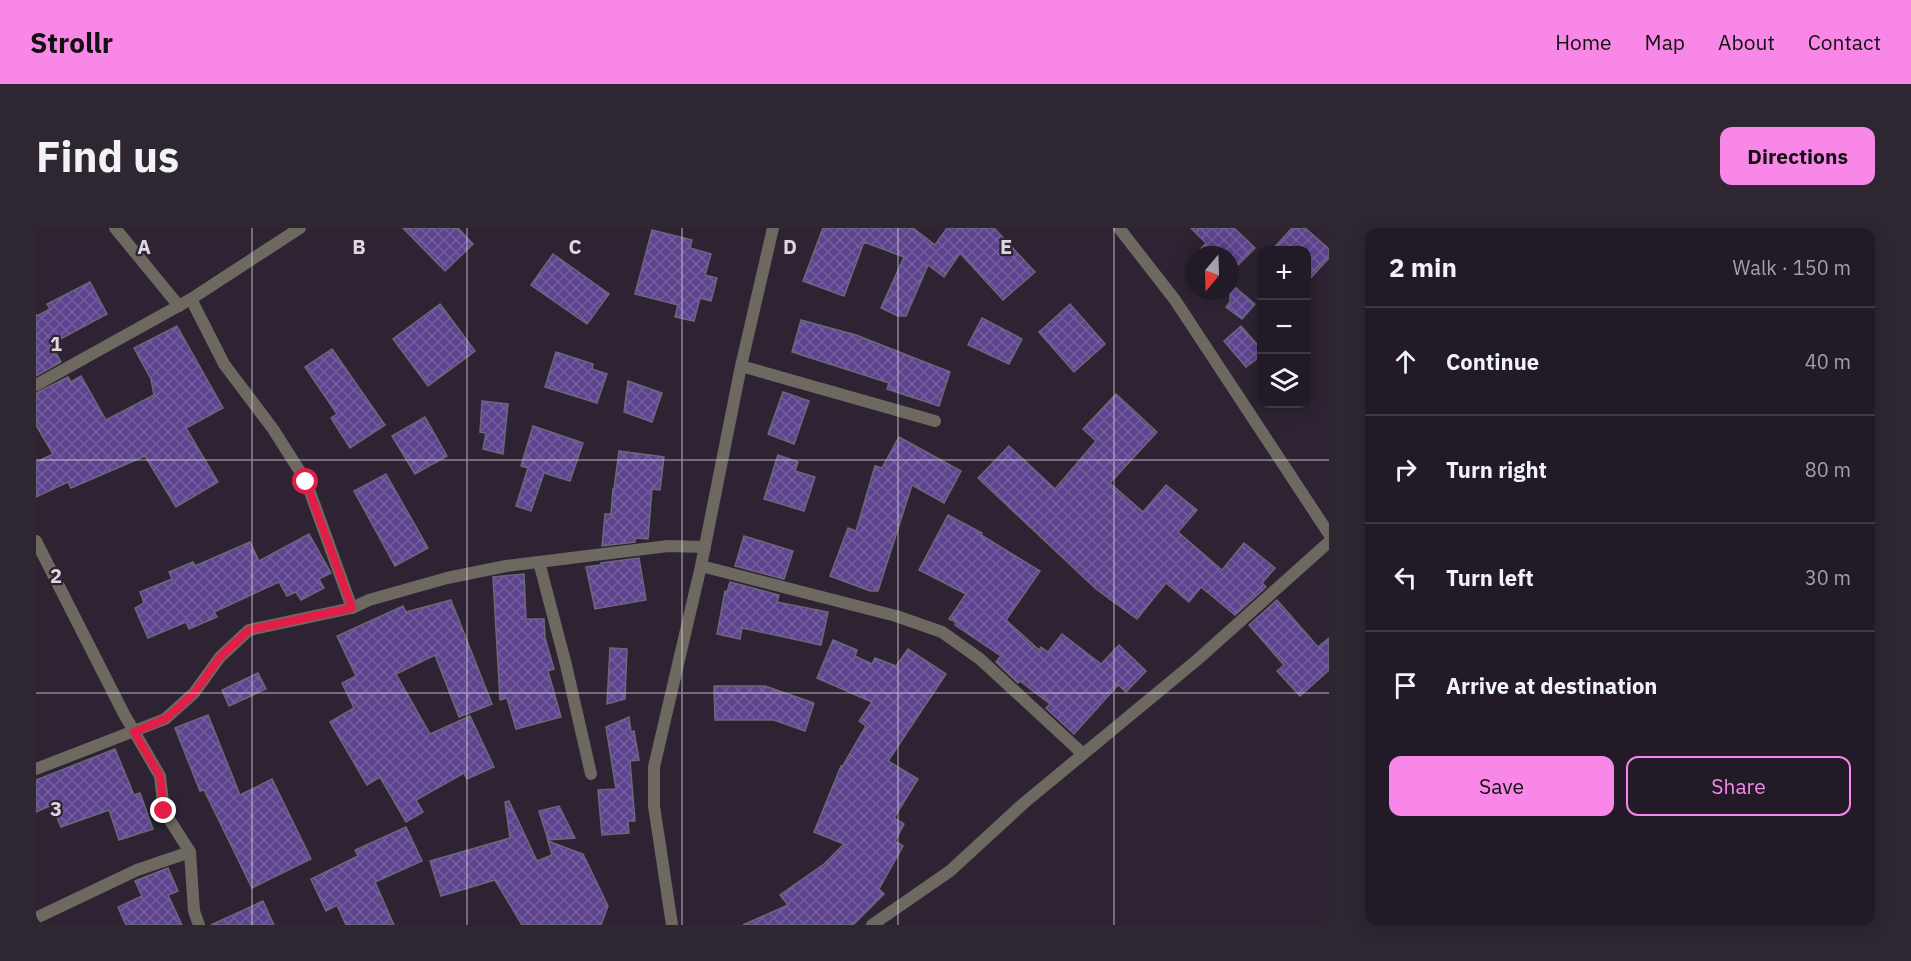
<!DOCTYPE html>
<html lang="en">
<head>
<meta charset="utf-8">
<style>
	:root { --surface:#221a26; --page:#2e2732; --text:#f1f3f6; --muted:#a2a1a7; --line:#3f3843; --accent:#f987e8 }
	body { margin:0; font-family:"IBM Plex Sans",sans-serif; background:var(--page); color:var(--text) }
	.controls { position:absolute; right:18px; top:18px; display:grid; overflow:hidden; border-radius:12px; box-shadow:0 3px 15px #0003 }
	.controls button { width:54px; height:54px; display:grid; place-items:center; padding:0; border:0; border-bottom:2px solid var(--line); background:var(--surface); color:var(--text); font:30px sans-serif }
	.compass { position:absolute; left:1149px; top:18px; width:54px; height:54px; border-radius:50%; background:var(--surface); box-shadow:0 3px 15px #0003; rotate:199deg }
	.stop { position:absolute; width:18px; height:18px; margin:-14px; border:4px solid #e11d48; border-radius:50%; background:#fff }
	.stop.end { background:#e11d48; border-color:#fff; box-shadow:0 2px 6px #0008 }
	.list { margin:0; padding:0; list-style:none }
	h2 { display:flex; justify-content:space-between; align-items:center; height:78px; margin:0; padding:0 24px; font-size:26px }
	h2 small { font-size:20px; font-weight:400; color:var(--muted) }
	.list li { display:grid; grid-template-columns:39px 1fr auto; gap:18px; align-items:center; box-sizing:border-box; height:108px; padding:0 24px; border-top:2px solid var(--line) }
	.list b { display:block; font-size:22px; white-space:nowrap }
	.list em { font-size:20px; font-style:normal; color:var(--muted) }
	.actions { display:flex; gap:12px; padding:18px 24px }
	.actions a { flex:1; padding:14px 0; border:2px solid var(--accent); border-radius:12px; text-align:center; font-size:21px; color:var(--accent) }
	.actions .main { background:var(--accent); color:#111 }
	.icon { flex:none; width:33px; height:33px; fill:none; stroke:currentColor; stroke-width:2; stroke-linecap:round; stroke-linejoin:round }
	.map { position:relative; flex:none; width:1293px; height:697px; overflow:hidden; border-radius:12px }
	header { display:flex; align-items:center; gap:36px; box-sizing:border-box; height:84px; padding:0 30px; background:var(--accent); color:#111 }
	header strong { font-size:28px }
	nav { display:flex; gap:33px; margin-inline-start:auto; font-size:21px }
	.intro { display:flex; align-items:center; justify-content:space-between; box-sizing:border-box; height:144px; padding:0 36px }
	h1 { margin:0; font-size:42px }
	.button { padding:15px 27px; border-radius:12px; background:var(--accent); color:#111; font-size:21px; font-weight:700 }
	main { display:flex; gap:36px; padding:0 36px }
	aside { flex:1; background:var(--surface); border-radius:12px; box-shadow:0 3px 15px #0003 }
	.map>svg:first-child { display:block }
	.building { fill:url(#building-cross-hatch); stroke:#6c677a; stroke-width:1.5 }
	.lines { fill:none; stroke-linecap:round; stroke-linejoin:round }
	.minor { stroke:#6d6961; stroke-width:12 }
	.tertiary { stroke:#6d6961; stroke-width:12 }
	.route { stroke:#e11d48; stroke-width:8 }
	.grid { fill:none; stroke:#ded7e1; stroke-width:1.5; stroke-opacity:0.55 }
	.grid-label { font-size:20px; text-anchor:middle; font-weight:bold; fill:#ded7e1; stroke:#2d2332; stroke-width:4.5; stroke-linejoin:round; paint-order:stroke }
</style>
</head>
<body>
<header>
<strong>Strollr</strong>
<nav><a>Home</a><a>Map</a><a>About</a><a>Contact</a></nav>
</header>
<div class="intro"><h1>Find us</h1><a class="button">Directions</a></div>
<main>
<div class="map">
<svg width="1293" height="697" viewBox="0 0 1293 697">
	<defs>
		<pattern id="building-cross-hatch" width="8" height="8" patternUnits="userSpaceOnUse" patternTransform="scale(1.5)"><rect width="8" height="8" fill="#5e448f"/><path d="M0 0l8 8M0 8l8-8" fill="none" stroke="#755e9e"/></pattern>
	</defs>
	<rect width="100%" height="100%" fill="#2d2332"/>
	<g class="building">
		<path d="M367 0H422L437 16 409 43Z"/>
		<path d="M787 0H877L899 17 911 0H958L999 44 967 72 924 25 908 49 892 37 870 88H862L845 80 868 29 828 14 808 68 767 53Z"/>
		<path d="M1155 0H1198L1219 20 1194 45V27H1159L1170 15Z"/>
		<path d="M1256 0H1269L1293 21V30L1270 55V22H1236Z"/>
		<path d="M616 2 656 12 654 20 675 26 669 47 681 50 675 73 664 70 658 93 639 89 642 77 599 66Z"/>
		<path d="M517 26 573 66 551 96 495 57Z"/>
		<path d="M54 54 71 86 15 116 25 134 0 148V86L1 88 14 81 11 76Z"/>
		<path d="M1194 55 1219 76 1206 91 1190 79 1194 74Z"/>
		<path d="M404 76 439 123 392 158 357 111Z"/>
		<path d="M1034 76 1069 116 1038 144 1003 104Z"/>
		<path d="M946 90 986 111 973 136 932 117Z"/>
		<path d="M765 92 820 107 914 144 903 178 851 161 853 155 756 124Z"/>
		<path d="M141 98 187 180 150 200 182 254 140 279 109 228 35 260 32 254 0 269V234L17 226 0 197V165L32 149 35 154 45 148 70 192 118 167 115 151 98 120Z"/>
		<path d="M1205 98 1226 122V127L1210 139 1188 113Z"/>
		<path d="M296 121 349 197 314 220 295 190 301 186 269 139Z"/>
		<path d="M520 124 557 136 556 141 571 146 561 175 509 159Z"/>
		<path d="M592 153 626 165 616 194 588 184Z"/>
		<path d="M747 164 773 173 758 216 732 206Z"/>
		<path d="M1080 166 1121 204 1074 255 1107 284 1130 257 1161 282 1142 304 1186 342 1208 315 1239 340 1226 355 1230 359 1199 387 1165 359 1153 374 1130 355 1101 391 1060 361 942 250 973 218 1019 261 1060 213 1047 201Z"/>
		<path d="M446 173 472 176 467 226 447 221 450 205 444 204Z"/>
		<path d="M389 189 411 228 379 246 356 208Z"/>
		<path d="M497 198 547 215 534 253 508 245 495 283 480 278 492 240 485 238Z"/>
		<path d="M863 209 925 243 908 275 876 257 842 363H834L794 348 812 300 820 303 839 238 846 240Z"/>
		<path d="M583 223 628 229 624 262 616 261 612 311 599 310V314L566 318 569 286H575L577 261H578Z"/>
		<path d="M742 227 762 234 759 243 779 249 768 283 728 271Z"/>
		<path d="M350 246 392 320 359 338 318 263Z"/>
		<path d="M912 287 946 305 945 307 1004 343 970 392 1003 422 1005 419 1012 424 1026 406 1065 436 1083 417 1110 443 1090 464 1082 457 1038 506 1010 480 1014 476 984 453 982 455 960 434 965 428 919 397 920 394 913 391 930 366 883 342Z"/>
		<path d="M273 306 295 345 283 351 288 360 265 372 260 364 251 368 243 354 178 384 181 389 153 401 150 394 112 410 99 380 108 375 104 364 136 351 133 344 157 334 159 338 214 314 223 333Z"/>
		<path d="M708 308 757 323 748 351 699 338Z"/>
		<path d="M603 330 610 372 559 381 550 339 564 337 565 335Z"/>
		<path d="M488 346 490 391H508L509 410 518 441 512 443 525 489 480 501 471 470 464 472 457 349Z"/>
		<path d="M694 354 743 367 741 374 792 384 785 417 706 400 704 411 681 406 689 363 691 364Z"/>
		<path d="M415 372 456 476 423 489 399 427 360 446 394 506 434 488 458 539 431 551 428 545 380 572 387 584 370 594 344 549 331 557 294 494 318 480 306 455 320 448 301 408 367 378 370 384Z"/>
		<path d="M1241 372 1282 419 1293 410V442L1264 468 1241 443 1248 437 1213 397Z"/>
		<path d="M797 412 821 422 819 428 836 436 839 430 860 438 872 421 910 446 852 533 882 551 858 590 868 596 859 613 867 618 843 661 848 666 817 697H707L752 677 744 667 788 636 808 616 778 604 805 538 806 539 830 498 823 493 836 474 781 450Z"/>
		<path d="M574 420 591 421 589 471 571 476Z"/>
		<path d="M222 445 230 461 193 478 186 462Z"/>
		<path d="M678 458H729L778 475 769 503 738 492H679Z"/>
		<path d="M172 487 204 567 236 551 275 631 216 660 168 562 164 563 139 500Z"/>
		<path d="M593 489 595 504 598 503 603 532 594 533 599 593H592L593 605 566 607 562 562 580 561 570 499Z"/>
		<path d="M79 521 98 567 104 565 117 601 83 612 73 582 25 599 16 577 0 584V552Z"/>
		<path d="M473 573 501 633 516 627 512 613 547 626 572 678 565 697H486L459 652 405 668 394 633 474 610 469 574Z"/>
		<path d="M523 578 539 610 512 612 503 583Z"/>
		<path d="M370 599 386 633 339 654 358 697H310L301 677 290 683 275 651 322 628 319 622Z"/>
		<path d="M132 640 142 663 132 667 146 697H90L82 679 106 668 99 653Z"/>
		<path d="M227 673 238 697H175Z"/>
	</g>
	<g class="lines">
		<g class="minor">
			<path d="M79 0 143 78"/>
			<path d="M1083 0 1139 72 1293 306"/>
			<path d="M155 71 188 136 237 201 270 253 316 380"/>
			<path d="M705 138 899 193"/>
			<path d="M0 157 155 71 264 0"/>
			<path d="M0 313 88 486 124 548 128 583 154 624 101 642 0 690"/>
			<path d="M503 334 530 437 555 546"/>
			<path d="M665 338 860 388 906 404 944 431 1047 526"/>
			<path d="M0 541 129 491 158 465 184 429 213 402 316 380 333 372 411 350 470 338 632 318 669 319"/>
			<path d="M154 624 158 683 163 697"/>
			<path d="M836 697 914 643 988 575 1161 432 1293 314"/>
		</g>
		<path class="tertiary" d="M636 697 618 578V539L665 338 705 138 737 0"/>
	</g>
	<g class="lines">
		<path class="route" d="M128 583 124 548 98 504 129 491 144 478 158 465 184 429 213 402 316 380 270 254"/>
	</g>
	<path class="grid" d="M216 0V697M431 0V697M646 0V697M862 0V697M1078 0V697M0 232H1293M0 465H1293"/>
	<g class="grid-label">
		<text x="108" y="26">A</text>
		<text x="323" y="26">B</text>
		<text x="539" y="26">C</text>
		<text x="754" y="26">D</text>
		<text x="970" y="26">E</text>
		<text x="20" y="123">1</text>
		<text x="20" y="355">2</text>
		<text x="20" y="588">3</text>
	</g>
</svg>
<div class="controls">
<button>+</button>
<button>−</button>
<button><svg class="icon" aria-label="layers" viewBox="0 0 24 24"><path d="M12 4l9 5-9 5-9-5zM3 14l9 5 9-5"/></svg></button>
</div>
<svg class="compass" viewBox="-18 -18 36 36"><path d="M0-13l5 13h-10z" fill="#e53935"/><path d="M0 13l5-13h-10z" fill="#a2a1a7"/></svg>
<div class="stop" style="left:270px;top:254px"></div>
<div class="stop end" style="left:128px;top:583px"></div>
</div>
<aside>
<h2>2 min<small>Walk · 150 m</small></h2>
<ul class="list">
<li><svg class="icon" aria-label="ahead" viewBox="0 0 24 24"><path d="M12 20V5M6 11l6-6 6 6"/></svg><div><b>Continue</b></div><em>40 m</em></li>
<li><svg class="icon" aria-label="right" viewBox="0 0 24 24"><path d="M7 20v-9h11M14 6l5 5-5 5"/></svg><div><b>Turn right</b></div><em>80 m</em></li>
<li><svg class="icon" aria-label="left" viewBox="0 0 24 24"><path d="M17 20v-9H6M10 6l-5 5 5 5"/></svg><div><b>Turn left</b></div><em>30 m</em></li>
<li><svg class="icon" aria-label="arrive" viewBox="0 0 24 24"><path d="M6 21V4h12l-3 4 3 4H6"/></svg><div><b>Arrive at destination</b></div></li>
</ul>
<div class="actions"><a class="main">Save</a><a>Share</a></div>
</aside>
</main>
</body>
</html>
